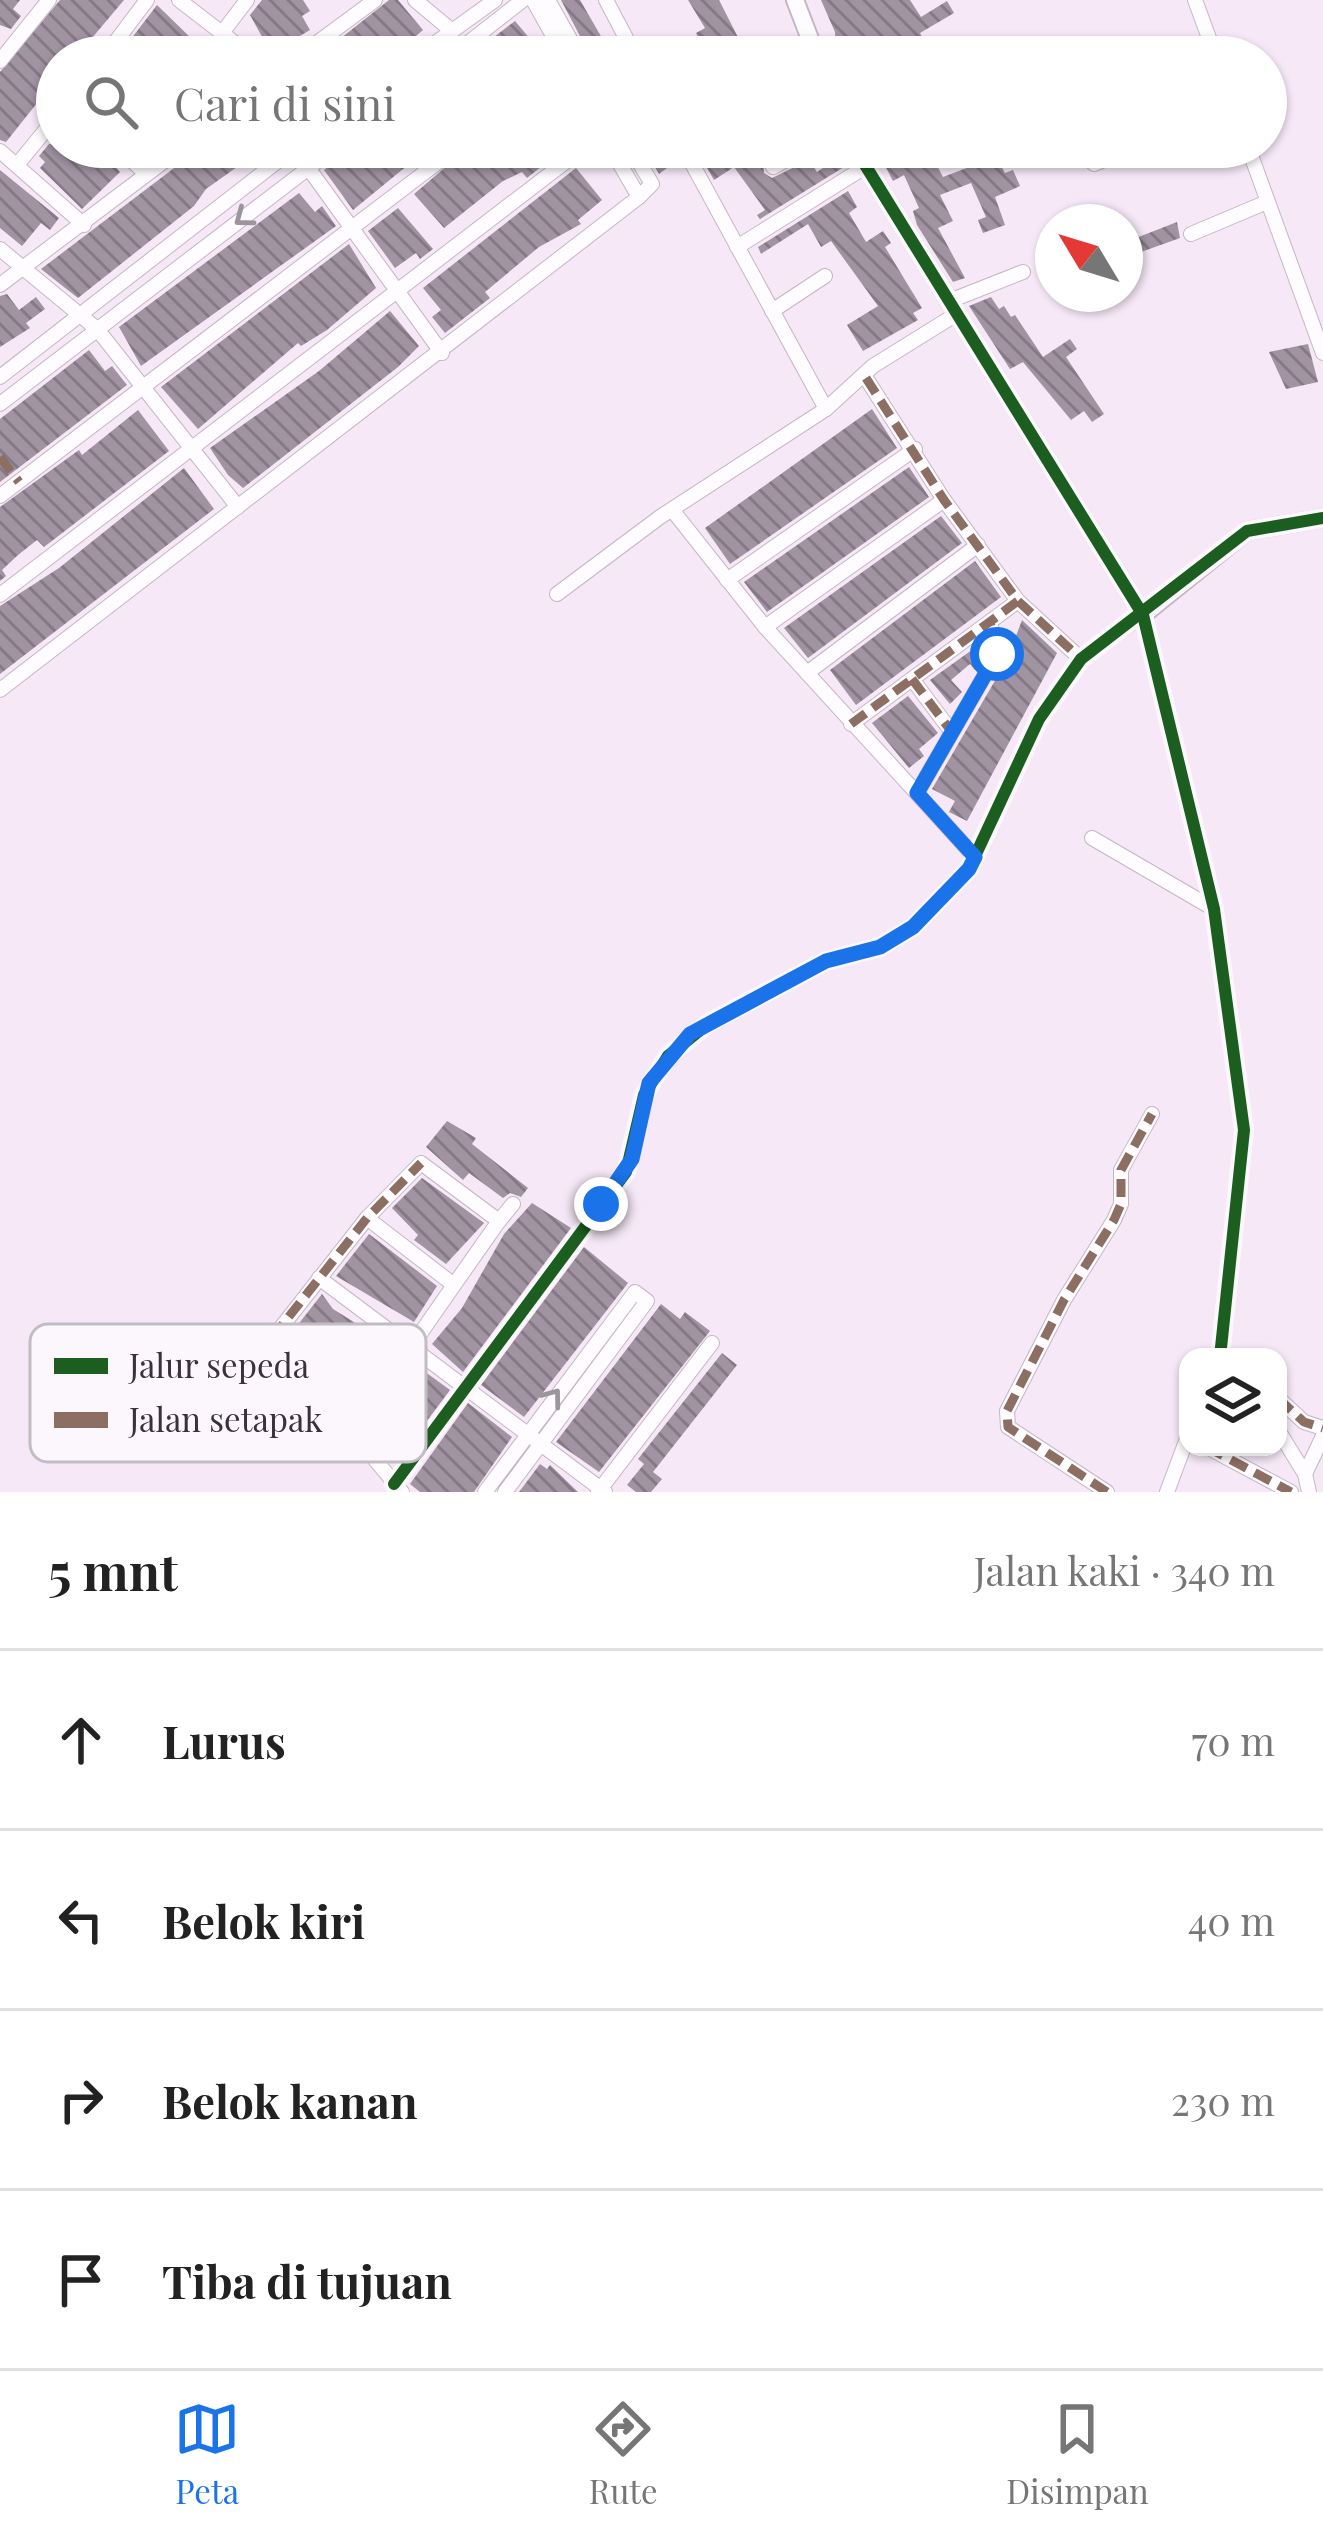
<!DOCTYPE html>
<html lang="id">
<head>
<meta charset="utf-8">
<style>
	:root { --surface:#fff; --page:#f6f6f6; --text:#222; --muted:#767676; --line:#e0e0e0; --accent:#1a73e8 }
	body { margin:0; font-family:"Playfair Display",serif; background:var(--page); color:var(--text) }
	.controls { position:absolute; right:36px; bottom:36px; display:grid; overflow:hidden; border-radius:24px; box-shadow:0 3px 9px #0004 }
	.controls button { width:108px; height:108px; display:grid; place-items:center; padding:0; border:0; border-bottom:3px solid var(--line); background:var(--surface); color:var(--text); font:60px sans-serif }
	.compass { position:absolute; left:1035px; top:204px; width:108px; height:108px; border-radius:50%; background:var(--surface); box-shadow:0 3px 9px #0004; rotate:308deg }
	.stop { position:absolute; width:36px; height:36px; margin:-27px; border:9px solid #1a73e8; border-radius:50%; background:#fff }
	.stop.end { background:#1a73e8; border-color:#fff; box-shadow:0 3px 12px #0008 }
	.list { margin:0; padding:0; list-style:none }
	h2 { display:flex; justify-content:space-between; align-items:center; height:156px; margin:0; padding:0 48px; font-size:51px }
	h2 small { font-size:39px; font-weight:400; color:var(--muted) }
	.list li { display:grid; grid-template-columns:78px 1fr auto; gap:36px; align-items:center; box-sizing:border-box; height:180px; padding:0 48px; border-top:3px solid var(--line) }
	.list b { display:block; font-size:45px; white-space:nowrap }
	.list em { font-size:39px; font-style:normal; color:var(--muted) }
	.icon { flex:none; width:66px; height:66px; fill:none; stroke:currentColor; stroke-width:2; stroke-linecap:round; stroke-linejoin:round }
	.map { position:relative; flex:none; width:1323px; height:1492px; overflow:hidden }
	.search { position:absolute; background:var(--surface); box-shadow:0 3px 9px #0004; left:36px; right:36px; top:36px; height:132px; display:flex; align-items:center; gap:30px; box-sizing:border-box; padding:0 42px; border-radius:66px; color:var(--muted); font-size:45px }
	.sheet { height:876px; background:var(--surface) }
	nav { display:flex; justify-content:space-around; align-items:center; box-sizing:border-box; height:168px; border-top:3px solid var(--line); background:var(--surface); font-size:33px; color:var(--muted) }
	nav a { display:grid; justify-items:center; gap:6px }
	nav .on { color:var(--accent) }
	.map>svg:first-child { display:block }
	.building { fill:url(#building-back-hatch) }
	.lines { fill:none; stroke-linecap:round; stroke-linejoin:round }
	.minor-casing { stroke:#c3b8c4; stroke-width:16 }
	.tertiary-casing { stroke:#c3b8c4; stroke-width:20 }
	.minor { stroke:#fefcfe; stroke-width:14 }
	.tertiary { stroke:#fefcfe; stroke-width:16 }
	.quiet { stroke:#8d6e63; stroke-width:9; stroke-dasharray:18 9; stroke-linecap:butt }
	.cycleway-casing { stroke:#fcf7fd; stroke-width:20 }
	.cycleway { stroke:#1b5e20; stroke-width:12 }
	.oneway { stroke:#9c969c }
	.route { stroke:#1a73e8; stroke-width:15 }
	.key { fill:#fcf7fd; stroke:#c2bcc3; stroke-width:3 }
	.key-label { font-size:33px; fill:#3b313b }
</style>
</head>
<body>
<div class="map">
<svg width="1323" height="1492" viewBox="0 0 1323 1492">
	<defs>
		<pattern id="building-back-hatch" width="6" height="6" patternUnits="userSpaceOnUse" patternTransform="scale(3)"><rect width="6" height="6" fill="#a193a2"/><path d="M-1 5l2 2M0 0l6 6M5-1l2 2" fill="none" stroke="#847985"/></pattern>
	</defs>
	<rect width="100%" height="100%" fill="#f6e8f7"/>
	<g class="building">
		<path d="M0 0H20L13 9 21 16 11 29 0 25Z"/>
		<path d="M60 0H124L76 57H57V78L6 142 0 140V72Z"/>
		<path d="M262 0H303L310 11 302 16 310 30 271 53 250 15Z"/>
		<path d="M389 0H398L423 30 403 47 386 57H317Z"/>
		<path d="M561 0H580L613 57H591Z"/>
		<path d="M688 0H719L748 57H707L696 33 705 28Z"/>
		<path d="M821 0H910L921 17 947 1 954 13 920 33 933 57H836L835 32Z"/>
		<path d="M157 5 193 40 220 57H144L138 52 128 43Z"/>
		<path d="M515 21 531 40 514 54 509 47 497 57H468Z"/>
		<path d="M49 144 97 147 120 172 82 209 40 168 45 162 39 156Z"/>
		<path d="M194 147H265L206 189 194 206 78 298 41 269 190 156Z"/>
		<path d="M351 147H430L353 210 324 170Z"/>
		<path d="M469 147H558L561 151 527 178 522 172 503 181 444 228 414 194Z"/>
		<path d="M652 147H664L675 162 659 174 646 151Z"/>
		<path d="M735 147H786L763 162 764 173 772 178 809 160 817 172 838 158 844 167 760 219 757 215 765 210 734 167 714 180 706 166Z"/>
		<path d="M875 147H953L933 158 943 177 972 166 964 147H991L1005 173 1013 170 1020 186 995 197 1005 225 983 233 978 220 986 217 971 183 940 195 953 221 938 228 965 278 953 282 917 225 913 211 919 208 904 175 893 181Z"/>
		<path d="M576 168 602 200 578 220 581 224 539 247 485 292 490 298 445 333 432 317 441 310 423 288Z"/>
		<path d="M0 170 59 218 50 230 41 223 22 246 0 228Z"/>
		<path d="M848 191 857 207 849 213 866 242 883 231 891 243 885 247 922 308 913 313 918 320 863 351 847 325 878 306 831 241 821 247 808 224 761 254 758 247Z"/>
		<path d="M299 193 315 212 322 206 336 226 141 366 119 327Z"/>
		<path d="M398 208 433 249 420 259 416 253 395 268 368 231Z"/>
		<path d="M1177 222 1180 238 1141 252 1136 238Z"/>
		<path d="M349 244 376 288 327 330 301 346 298 343 198 429 161 387Z"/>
		<path d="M7 294 19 310 36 297 45 309 26 323 30 328 0 347V296Z"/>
		<path d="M991 297 999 309 1004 306 1011 317 1015 315 1043 357 1070 339 1077 349 1066 357 1104 414 1092 422 1084 411 1071 420 1023 362 1010 369 969 306Z"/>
		<path d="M390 311 419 346 398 367 243 488 228 475 210 448 319 371Z"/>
		<path d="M1308 344 1318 382 1286 389 1269 352Z"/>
		<path d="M89 350 105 371 112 366 127 385 0 482V419Z"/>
		<path d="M872 409 897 448 730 564 705 528Z"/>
		<path d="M138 410 169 451 44 547 37 540 18 555 2 570 6 576 0 581V507L79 450 82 455Z"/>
		<path d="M909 467 929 497 767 612 744 582Z"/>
		<path d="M184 468 214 509 0 674V606L59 568Z"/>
		<path d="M941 516 962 543 808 658 784 628Z"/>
		<path d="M975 561 1001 597 856 705 830 670Z"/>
		<path d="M1022 620 1057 653 967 821 949 812 955 801 932 789 1007 660Z"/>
		<path d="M983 642 985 652 975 670 970 664 951 680 962 692 950 704 930 680Z"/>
		<path d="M908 696 938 733 919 749 924 756 909 768 872 723Z"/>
		<path d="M447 1121 476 1138 472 1144 528 1188 521 1197 510 1193 503 1198 469 1173 463 1180 426 1147Z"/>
		<path d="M422 1178 484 1223 446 1264 414 1240 418 1235 392 1208Z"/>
		<path d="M532 1203 571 1228 463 1372 432 1344 462 1308 504 1234Z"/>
		<path d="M369 1234 437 1286 414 1322 336 1276Z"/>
		<path d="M584 1247 628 1283 524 1417 481 1385Z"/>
		<path d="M322 1294 333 1309 389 1344 358 1391 338 1375 345 1371 289 1336Z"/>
		<path d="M661 1304 680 1319 685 1312 710 1331 599 1472 556 1442Z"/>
		<path d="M722 1353 737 1365 653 1472 662 1479 651 1492H636L627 1485 644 1464 638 1459Z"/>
		<path d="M417 1366 450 1390 400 1457 368 1433Z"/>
		<path d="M468 1403 512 1437 474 1492H420L410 1484Z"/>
		<path d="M540 1464 547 1469 550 1465 578 1492H519Z"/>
	</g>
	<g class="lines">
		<defs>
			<g id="minor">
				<path d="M179 0 253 57"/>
				<path d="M415 0 451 30"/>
				<path d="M533 0 565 57"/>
				<path d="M548 0 580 57"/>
				<path d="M606 0 636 57"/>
				<path d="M1195 0 1216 57"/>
				<path d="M222 33 247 0"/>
				<path d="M113 46 128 57"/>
				<path d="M104 57 147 0"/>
				<path d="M298 57 375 0"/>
				<path d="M416 57 495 0"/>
				<path d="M450 57 523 0"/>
				<path d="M0 61 49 0"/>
				<path d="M117 147 146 174"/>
				<path d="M610 147 639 197"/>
				<path d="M683 147 826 409"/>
				<path d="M1076 147 1094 164 1135 147"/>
				<path d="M1248 147 1323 353"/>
				<path d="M0 151 84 225"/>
				<path d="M17 165 57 116"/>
				<path d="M773 167 810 147"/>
				<path d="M309 169 442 353"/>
				<path d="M1191 234 1267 202"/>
				<path d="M737 247 865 167"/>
				<path d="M0 249 97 329 238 507"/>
				<path d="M0 285 183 147"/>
				<path d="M947 302 1023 272"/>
				<path d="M772 311 825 276"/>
				<path d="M0 377 296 147"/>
				<path d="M866 378 944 500 1018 601 1081 659"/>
				<path d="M0 404 336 147"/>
				<path d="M0 496 458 147"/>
				<path d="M673 511 765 627 975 857"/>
				<path d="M727 580 915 449"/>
				<path d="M557 594 660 517 826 409 873 366 955 315"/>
				<path d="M0 595 585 147"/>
				<path d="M765 627 944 500"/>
				<path d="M807 673 978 545"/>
				<path d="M912 679 951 731"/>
				<path d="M0 690 639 197 652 184 630 147"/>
				<path d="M851 724 1018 601"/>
				<path d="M917 793 997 654 990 622"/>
				<path d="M1092 838 1214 909"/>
				<path d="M367 1218 454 1285 352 1432 402 1492"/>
				<path d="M499 1221 513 1204"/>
				<path d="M319 1278 605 1492"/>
				<path d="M1278 1398 1304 1422 1323 1428"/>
				<path d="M366 1411 272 1339 367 1218 421 1163 499 1221 454 1285"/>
				<path d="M1278 1430 1305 1474 1309 1492"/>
				<path d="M1207 1447 1291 1492"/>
				<path d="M1305 1474 1323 1436"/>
				<path d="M394 1484 626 1172 644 1095 668 1056 710 1022 826 961 880 947 913 927 969 869 1039 719 1065 679 1081 659 1143 615 1214 909 1244 1130 1220 1357"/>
				<path d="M485 1492 635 1292 647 1301 505 1492"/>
				<path d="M598 1492 712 1343"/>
				<path d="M1107 1492 1008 1427 1007 1411 1064 1300 1114 1220 1121 1204V1170L1152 1114"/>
				<path d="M1167 1492 1188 1436"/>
			</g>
			<g id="tertiary">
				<path d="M795 0 817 57"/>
				<path d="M854 147 1143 615 1247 531 1323 518"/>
			</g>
		</defs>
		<use href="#minor" class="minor-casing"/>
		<use href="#tertiary" class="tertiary-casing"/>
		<use href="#minor" class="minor"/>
		<use href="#tertiary" class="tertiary"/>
		<g class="quiet">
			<path d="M866 378 944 500 1018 601 1081 659"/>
			<path d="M0 457 19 482"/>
			<path d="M912 679 951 731"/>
			<path d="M851 724 1018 601"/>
			<path d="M917 793 997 654 990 622"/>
			<path d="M272 1338 367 1218 421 1163"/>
			<path d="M1278 1398 1304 1422 1323 1428"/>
			<path d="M1207 1447 1291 1492"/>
			<path d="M1107 1492 1008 1427 1007 1411 1064 1300 1114 1220 1121 1204V1170L1152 1114"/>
		</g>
		<defs>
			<g id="cycleway">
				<path d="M854 147 1143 615 1214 909 1244 1130 1220 1357"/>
				<path d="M394 1484 626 1172 644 1095 668 1056 710 1022 826 961 880 947 913 927 969 869 1039 719 1081 659 1247 531 1323 518"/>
			</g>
		</defs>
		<use href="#cycleway" class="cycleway-casing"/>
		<use href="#cycleway" class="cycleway"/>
	</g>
	<defs><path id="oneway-chevron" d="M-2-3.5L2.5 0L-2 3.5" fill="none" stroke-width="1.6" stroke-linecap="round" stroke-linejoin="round" transform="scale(3)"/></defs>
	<g class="oneway">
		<use href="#oneway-chevron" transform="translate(243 218) rotate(143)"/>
		<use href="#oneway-chevron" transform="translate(553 1397) rotate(-53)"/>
	</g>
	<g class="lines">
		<path class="route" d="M601 1204 632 1159 649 1083 690 1034 826 961 880 947 913 927 969 869 975 857 917 793 997 654"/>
	</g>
	<rect x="30" y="1324" width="396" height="138" rx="18" class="key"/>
	<rect x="54" y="1358" width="54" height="16" fill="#1b5e20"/>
	<rect x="54" y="1412" width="54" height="16" fill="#8d6e63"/>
	<g class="key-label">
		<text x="129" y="1378">Jalur sepeda</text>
		<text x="129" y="1432">Jalan setapak</text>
	</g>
</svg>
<div class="controls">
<button><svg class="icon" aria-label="layers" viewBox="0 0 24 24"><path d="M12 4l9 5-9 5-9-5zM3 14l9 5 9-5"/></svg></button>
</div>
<svg class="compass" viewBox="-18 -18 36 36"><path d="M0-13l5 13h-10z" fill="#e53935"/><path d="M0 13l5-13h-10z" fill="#767676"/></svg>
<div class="stop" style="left:997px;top:654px"></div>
<div class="stop end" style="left:601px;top:1204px"></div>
<div class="search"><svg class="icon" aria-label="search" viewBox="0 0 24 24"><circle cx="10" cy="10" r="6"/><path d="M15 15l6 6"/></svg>Cari di sini</div>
</div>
<section class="sheet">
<h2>5 mnt<small>Jalan kaki · 340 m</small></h2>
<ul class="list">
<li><svg class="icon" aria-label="ahead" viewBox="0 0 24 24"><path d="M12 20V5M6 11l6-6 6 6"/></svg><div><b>Lurus</b></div><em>70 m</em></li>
<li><svg class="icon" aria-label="left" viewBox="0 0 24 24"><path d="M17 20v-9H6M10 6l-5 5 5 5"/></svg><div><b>Belok kiri</b></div><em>40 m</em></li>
<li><svg class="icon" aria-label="right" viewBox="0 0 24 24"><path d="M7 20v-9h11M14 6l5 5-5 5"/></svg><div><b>Belok kanan</b></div><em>230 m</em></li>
<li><svg class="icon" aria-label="arrive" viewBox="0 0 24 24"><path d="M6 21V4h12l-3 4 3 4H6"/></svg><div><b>Tiba di tujuan</b></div></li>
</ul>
</section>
<nav>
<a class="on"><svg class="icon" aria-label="map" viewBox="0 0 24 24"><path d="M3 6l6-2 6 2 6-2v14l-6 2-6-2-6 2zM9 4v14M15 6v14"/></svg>Peta</a>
<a><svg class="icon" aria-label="directions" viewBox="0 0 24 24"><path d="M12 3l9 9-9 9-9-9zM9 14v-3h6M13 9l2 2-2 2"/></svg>Rute</a>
<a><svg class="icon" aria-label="saved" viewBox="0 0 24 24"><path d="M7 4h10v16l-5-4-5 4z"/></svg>Disimpan</a>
</nav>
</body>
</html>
